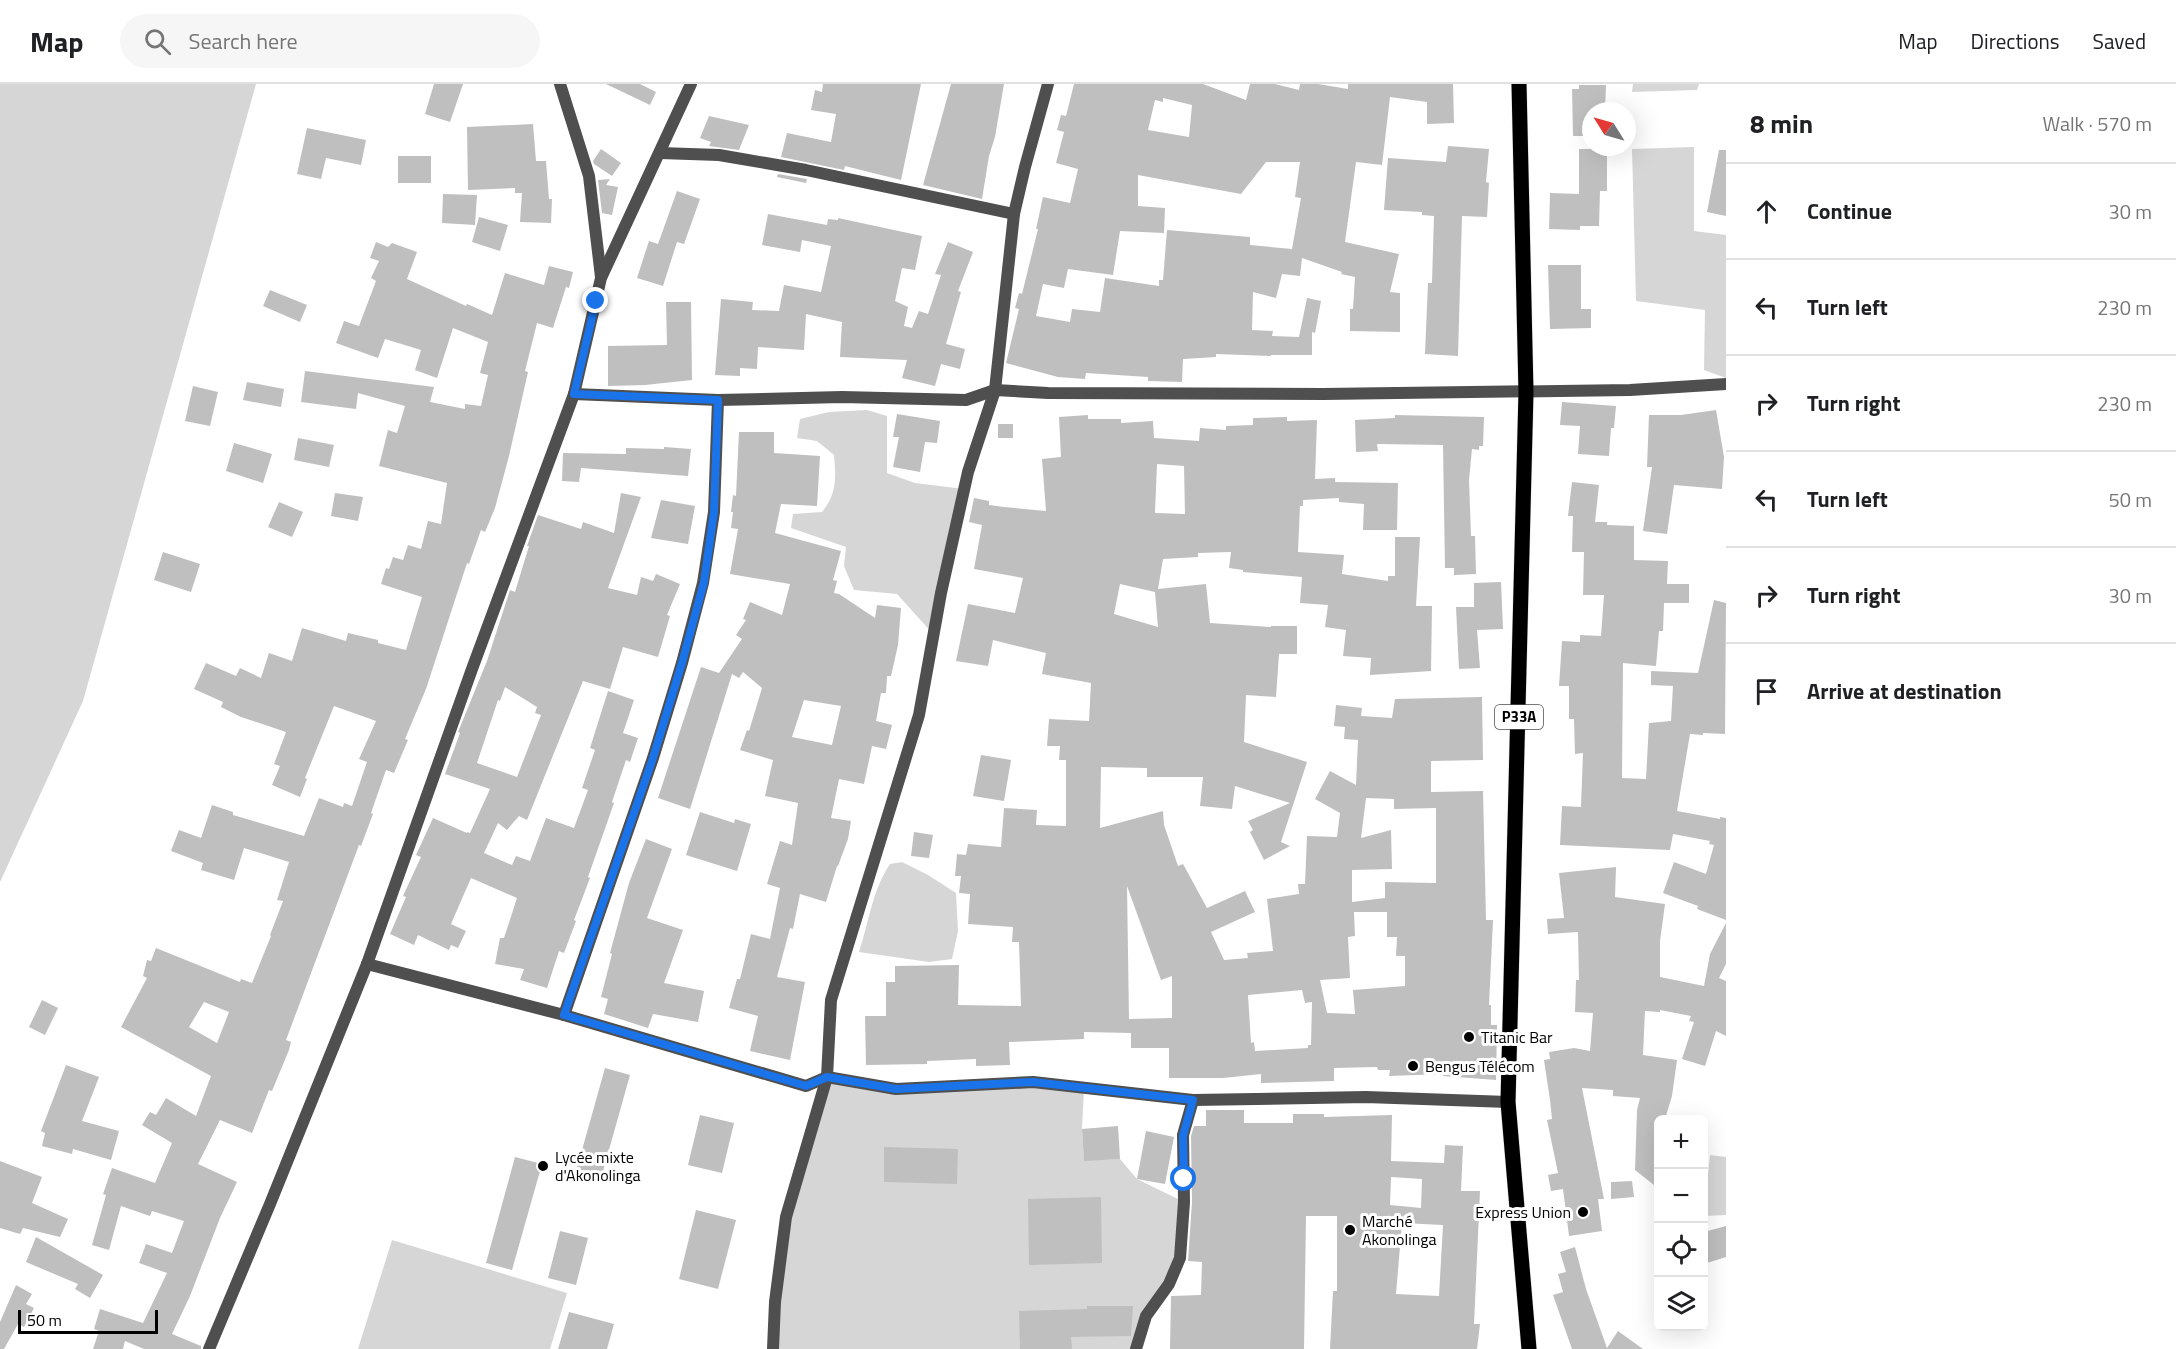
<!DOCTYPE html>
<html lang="en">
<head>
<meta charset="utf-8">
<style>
	:root { --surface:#fff; --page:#f6f6f6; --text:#202124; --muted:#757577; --line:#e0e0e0 }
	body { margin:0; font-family:"Titillium Web",sans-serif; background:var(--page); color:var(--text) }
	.controls { position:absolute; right:18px; bottom:18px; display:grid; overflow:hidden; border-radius:9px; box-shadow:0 6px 24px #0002 }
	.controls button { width:54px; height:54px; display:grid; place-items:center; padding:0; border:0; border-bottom:2px solid var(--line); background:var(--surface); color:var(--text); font:30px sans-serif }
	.compass { position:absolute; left:1582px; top:18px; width:54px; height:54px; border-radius:50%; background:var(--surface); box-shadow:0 6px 24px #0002; rotate:307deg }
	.scale { position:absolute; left:18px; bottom:15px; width:140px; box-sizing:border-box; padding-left:6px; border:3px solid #000; border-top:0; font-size:16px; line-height:21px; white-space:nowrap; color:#000; -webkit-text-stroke:4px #fff; paint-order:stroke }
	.stop { position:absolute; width:18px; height:18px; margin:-14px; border:4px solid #1a73e8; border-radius:50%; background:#fff }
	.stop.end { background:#1a73e8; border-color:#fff; box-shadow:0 2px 6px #0008 }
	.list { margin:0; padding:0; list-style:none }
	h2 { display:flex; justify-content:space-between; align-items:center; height:78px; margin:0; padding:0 24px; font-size:26px }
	h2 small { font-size:20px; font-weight:400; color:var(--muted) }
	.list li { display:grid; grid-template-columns:39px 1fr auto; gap:18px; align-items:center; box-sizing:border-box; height:96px; padding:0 24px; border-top:2px solid var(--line) }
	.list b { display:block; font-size:22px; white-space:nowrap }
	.list em { font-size:20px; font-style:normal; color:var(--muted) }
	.icon { flex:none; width:33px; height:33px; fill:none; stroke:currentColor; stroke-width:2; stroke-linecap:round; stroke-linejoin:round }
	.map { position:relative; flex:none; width:1726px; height:1265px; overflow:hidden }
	header { display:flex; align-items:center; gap:36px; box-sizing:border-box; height:84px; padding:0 30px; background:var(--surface); border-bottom:2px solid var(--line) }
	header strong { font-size:28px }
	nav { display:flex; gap:33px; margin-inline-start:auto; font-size:21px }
	.search { width:420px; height:54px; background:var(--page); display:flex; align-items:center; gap:15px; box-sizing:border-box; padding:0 21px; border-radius:33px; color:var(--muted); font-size:22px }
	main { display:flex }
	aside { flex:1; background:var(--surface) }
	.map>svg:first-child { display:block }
	.green { fill:#d6d6d6 }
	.building { fill:#bfbfbf; fill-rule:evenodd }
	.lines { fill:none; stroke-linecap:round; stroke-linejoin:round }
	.primary-casing { stroke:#dbdbdb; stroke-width:16 }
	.street { stroke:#4f4f4f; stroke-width:12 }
	.primary { stroke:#000; stroke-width:15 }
	.route { stroke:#1a73e8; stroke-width:8 }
	.poi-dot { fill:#000; stroke:#fff; stroke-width:2 }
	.labels { text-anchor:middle; stroke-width:6; stroke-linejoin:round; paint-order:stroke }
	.shield { fill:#fff; stroke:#4c4c4c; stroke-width:1.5 }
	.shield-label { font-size:15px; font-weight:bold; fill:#000 }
	.poi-label { font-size:16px; fill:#000; stroke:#fff; text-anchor:start }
</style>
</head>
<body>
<header>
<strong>Map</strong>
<div class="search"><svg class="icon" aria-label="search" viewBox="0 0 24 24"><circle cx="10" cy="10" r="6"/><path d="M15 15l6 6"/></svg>Search here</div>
<nav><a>Map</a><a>Directions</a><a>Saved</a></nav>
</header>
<main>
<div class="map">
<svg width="1726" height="1265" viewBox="0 0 1726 1265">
	<rect width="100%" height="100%" fill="#fff"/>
	<g class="green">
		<path d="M0 0H256L83 617 0 798Z"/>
		<path d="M1633 0H1699L1697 6 1632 8Z"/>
		<path d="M1694 63V147L1726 151V294L1704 286 1705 226 1636 217 1632 65Z"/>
		<path d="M867 326 887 332V389L915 399 964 405 934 551 897 510 854 506 844 482 846 463 791 444 793 430 822 428C837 410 836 394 834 371L817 357 797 354 800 335 829 328Z"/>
		<path d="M902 778 928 791 956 809 958 847 952 875 929 878 859 868C869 838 872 807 890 780Z"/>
		<path d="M827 993 896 1005 1033 998 1084 1005 1082 1045 1084 1076 1120 1075 1137 1095 1184 1118 1180 1174 1146 1232 1136 1265H773L786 1133Z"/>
		<path d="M1710 1071 1726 1073V1131L1704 1132Z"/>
		<path d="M392 1156 567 1209 550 1265H358Z"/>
	</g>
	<g class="building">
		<path d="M434 0H463L450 38 425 30Z"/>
		<path d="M606 0H640L656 8 650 21Z"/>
		<path d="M823 0H921L901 96 845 82 844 86 781 73 787 49 831 58 836 30 811 26 815 6 822 8Z"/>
		<path d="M951 0H1004L995 53 989 72 982 115 923 101Z"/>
		<path d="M1074 0H1203L1246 16 1250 0H1275L1299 6 1300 0H1318L1348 5V0H1453L1454 39 1427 40V18L1390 13 1382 81 1356 78 1345 158 1399 170 1390 208 1400 209V248L1350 247V225H1353L1355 193 1341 190 1342 188 1302 174 1300 192 1282 190 1276 214 1253 208 1252 246 1273 247 1272 252 1299 253 1307 214 1321 217 1315 249 1312 248V271H1271V272L1216 270V273L1183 275 1182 298 1148 297V293L1086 289 1085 295 1058 293 1006 279 1019 225 1015 224 1019 209 1022 210 1038 145H1036L1043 113 1070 119 1078 85 1056 79 1064 48 1057 46 1061 31 1066 32ZM1163 14 1192 21 1189 53 1148 46 1155 16 1163 18ZM1266 78H1300L1295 113 1301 114 1292 165 1250 161V153L1167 146 1163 196H1159V202L1105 194 1100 228 1072 225 1070 238 1036 232 1043 200 1064 204 1068 185 1113 191 1120 147 1164 149 1165 124 1138 122V91L1241 110Z"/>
		<path d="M1579 1H1606L1605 27H1591V52H1573L1572 5H1579Z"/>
		<path d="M709 32 749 41 739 66 709 62 711 58 700 54Z"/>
		<path d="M533 40 536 77H546L549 115H552L551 139 520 138 522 109H515V104L468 106 467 43Z"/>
		<path d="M307 44 366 56 361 81 326 74 321 95 297 90Z"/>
		<path d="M1448 62 1489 65 1486 98 1489 99 1487 133 1462 132 1458 272 1425 270 1428 199H1432L1434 132 1422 131V128L1384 126 1388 74 1446 78Z"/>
		<path d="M601 65 621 79 612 92 594 80 593 77Z"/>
		<path d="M1579 65H1607V107H1600L1599 142H1580V146L1549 145 1550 109 1579 110Z"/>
		<path d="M1719 66H1726V132L1707 128Z"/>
		<rect x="398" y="72" width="33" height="27"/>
		<path d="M778 90 807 95 806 99 777 93Z"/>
		<path d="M610 95 606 101 618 103 612 131 602 129 598 96Z"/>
		<path d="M677 107 700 115 684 160 677 158 663 202 637 194 649 157 658 160Z"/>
		<path d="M443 110 477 111 475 141 442 139Z"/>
		<path d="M768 130 827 141 828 135 838 136V134L922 152 915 186 902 184 895 217 908 223 904 242 912 244 919 227 928 230 941 191 935 190 948 158 973 168 958 207 961 208 946 260 965 265 960 285 941 280 935 302 902 294 907 276 840 273 842 238 806 230 804 266 758 263 757 285 740 284V292L715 291 721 215 753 218 752 226 779 227 784 201 821 208 831 162 802 156 800 168 762 161Z"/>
		<path d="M479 133 508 141 500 167 472 158Z"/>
		<path d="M376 158 388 163 392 159 417 168 407 195 466 222 467 220 492 231 505 189 544 201 549 182 573 188 569 204 566 203 553 244 537 239 525 287 528 288 509 372 495 424 485 448 481 446 469 480 467 479 426 605 405 655 408 656 394 689 386 686 371 729 373 730 361 762 359 761 286 956 291 958 289 966 272 1007 269 1006 252 1049 220 1036 198 1080 237 1098 220 1134 190 1212 172 1250 201 1262V1265H144L125 1257 123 1265H93L99 1247 94 1245 100 1225 143 1239 167 1189 139 1179 146 1160 172 1169 184 1137 152 1127 150 1132 121 1122 109 1166 92 1161 106 1111 103 1110 112 1084 155 1099 172 1059 142 1041 150 1028 156 1031 166 1014 196 1032 211 992 121 943 147 894 143 892 147 876 151 877 156 864 240 898 241 895 252 899 271 852 270 851 283 817 277 816 289 778 244 764 234 796 201 786 203 779 171 767 179 746 201 754 212 721 233 728V731L304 752 319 714 343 723 344 719 352 722 367 678 359 675 376 637 334 622 305 694 307 695 300 713 272 701 280 682 274 680 286 648 241 633 221 623 223 618 194 605 206 579 236 592 240 584 261 594 269 569 292 577 302 544 346 557 348 549 378 556V559L406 566 422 513 381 500 386 484 389 485 393 473 403 476 408 461 421 465 428 437 441 440 447 399 379 382 388 346 397 349 405 322 358 309 356 325 301 318 305 287 434 303 430 318 465 325V320L481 322 488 291 480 289 488 258 453 244 437 294 415 286 421 266 385 255 378 274 336 259 344 237 359 242 376 197 371 194 379 177 370 174ZM204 918 229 928 217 959 189 943Z"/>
		<path d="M1548 181H1581V225H1591V244L1550 245Z"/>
		<path d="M270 206 307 221 300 238 263 222Z"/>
		<path d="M666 218H691L692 296 645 301 608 302V262L667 261Z"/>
		<path d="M247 298 284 305 281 323 243 316Z"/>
		<path d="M193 302 218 308 210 342 185 337Z"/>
		<path d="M1562 318 1616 322 1614 344H1611L1609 372 1578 370 1580 342 1560 341Z"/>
		<path d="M1716 326 1724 373 1722 405 1674 401 1667 450 1643 447 1652 383H1647L1649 331H1681Z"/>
		<path d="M897 330 940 337 937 359 925 358 920 388 893 383 899 353H893Z"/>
		<path d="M1088 331V335H1121V339L1153 337 1154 354 1199 357 1200 344 1226 346V342L1253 341V334L1287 333V337L1317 336 1315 395 1335 394V398L1398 399 1397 446H1363L1364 420 1339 418V414L1303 416V422H1300L1298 468 1344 471 1342 490 1388 497V492H1395V453H1420L1416 522H1432L1431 587 1370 591 1371 574 1343 572 1346 546 1325 543 1328 521 1300 519 1302 493 1243 488V486L1229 484 1231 468 1198 469V473L1163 475 1158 505 1206 500 1210 539 1271 543V542H1297V570H1279L1276 613 1246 611 1244 658 1307 678 1281 758 1290 762 1264 776 1250 748 1253 746 1248 737 1290 719 1235 702 1232 725 1200 722 1203 693H1147V684L1101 683 1100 744 1163 727 1164 741 1178 782 1183 780 1207 824 1245 807 1255 828 1211 848 1224 876 1248 874 1247 869 1273 867 1267 815 1299 810 1298 800H1305L1307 752 1337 753 1340 729 1315 715 1330 687 1356 701 1358 656 1344 655 1345 643 1334 642 1336 621 1362 624 1361 632 1392 634 1395 615 1482 613 1483 676 1431 677V708L1483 707 1486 836H1493L1489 921H1491V941H1497L1496 996 1443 992V990L1389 992 1390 986H1378L1377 983 1334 984V997L1261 999V990L1223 994H1169V964H1131V949L1084 948V955L1009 958 1010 981 976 982V975L927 977V980L866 981 865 932H886V898H895V882L959 881 958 921 1021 922 1019 858H1012L1013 843 968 840 970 810 959 809 961 792H955L957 770 966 771 968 760 1001 763 1004 724 1037 726 1036 741 1066 742V676H1059L1060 662H1047L1049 635 1089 637 1091 599 1042 590 1046 569 993 556 988 582 956 577 968 520 1015 529 1023 494 974 485 982 441 969 438 974 414 989 417V421L1004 423 1046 427 1042 375 1061 373 1059 333ZM1157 380 1184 382 1185 430 1155 429ZM1120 500 1155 508 1158 543 1114 530ZM1366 714 1394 715V725L1436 724V799L1385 798V814L1352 818V786L1392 785 1391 746 1361 754ZM1127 802 1161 896 1172 892V934L1129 935ZM1354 828H1387V853H1397L1396 872H1405V902L1353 906 1355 930 1327 929 1320 896 1350 894 1348 853 1355 852ZM1302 906 1305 919 1312 918 1311 961H1308V964L1255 967 1254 958 1251 959 1248 911Z"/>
		<path d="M1395 331 1484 333 1483 362H1479V366L1472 365 1469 396 1471 452H1475L1476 490 1454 491V484H1445L1443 361 1377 360 1378 367 1356 368 1355 336 1395 334Z"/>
		<rect x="998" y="340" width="15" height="14"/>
		<path d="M739 348H774V369L820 372 817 422 781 420 775 449 841 467 833 496 837 497 834 509 839 510 875 534 877 521 901 524 898 561 891 592H887L886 609H881L876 637 892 641 886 665 872 662 864 700 839 695 831 734 851 737 848 755 838 782H837L826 818 800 810 793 845 790 844 777 893 805 898 790 976 750 967 758 932 729 924 737 895H740L751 850 770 855 780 804 767 800 780 757 792 761 798 719 765 712 773 676 740 666 747 646 749 647 762 604 743 588 739 594 732 590 690 725 658 714 701 583 719 589 742 555 736 551 746 536 743 535 750 518 782 531 790 500 730 490 738 445 731 444 733 428H731L733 411 736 412ZM804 616 841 622 832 661 792 653Z"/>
		<path d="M298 354 334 361 329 383 294 376Z"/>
		<path d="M234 359 272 370 263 399 226 387Z"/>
		<path d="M664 363 691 365 688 392 581 384 579 398 562 397 563 369 626 370V364L664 365Z"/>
		<path d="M1572 398 1599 401 1595 438H1607V441L1634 442V476L1668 477 1667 500H1689V519H1664L1663 547H1659L1656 582 1623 579 1622 694 1646 695 1649 639 1671 637 1673 602 1651 601V587L1698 589 1714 516 1726 519 1725 650 1703 649V651L1690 650 1677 727 1720 735V733L1726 734V836L1697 825 1698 822 1663 809 1674 778 1706 790 1714 761 1709 760 1710 757 1673 750 1670 766 1560 761 1562 722 1581 723 1583 669 1575 670 1574 635H1569V602H1559L1562 557 1580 558V551L1601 552 1604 511H1583L1584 468H1572L1573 432H1568Z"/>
		<path d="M335 409 363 413 358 437 331 432Z"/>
		<path d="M621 409 641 413 608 504 637 511 641 493 653 497 656 490 680 500 667 531 670 532 658 573 623 563 610 605 583 597 527 736 519 732 507 746 498 739 484 769 512 781 516 772 530 777 546 734 574 744 588 706 582 704 595 666 590 664 608 607 634 616 623 649 638 654 630 678 626 676 612 718 614 719 588 793 590 794 574 836 576 837 564 869 559 867 547 904 520 896 524 885 495 880 500 854H504L517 814 471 794 451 840 466 847 458 864 451 861 449 866 418 851 414 861 390 850 406 813 403 812 421 773 416 771 433 734 467 749V748L470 749 490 705 445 690 460 649 458 648 487 577 510 506 515 508 529 462H527L538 431 581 445 583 438 614 449ZM505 603 537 623 535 629 541 631 517 693 477 679 498 616 500 617Z"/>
		<path d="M661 416 695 422 688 460 651 454Z"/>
		<path d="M279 418 303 428 292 453 268 443Z"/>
		<path d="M163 468 200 480 191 508 154 496Z"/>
		<path d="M1501 498 1503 545 1477 546 1480 584 1459 585 1456 523H1474V499Z"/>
		<path d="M981 671 1011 676 1004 717 973 712Z"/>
		<path d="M700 728 734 739 735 735 751 740 737 787 686 771Z"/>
		<path d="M914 748 933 751 929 774 911 772Z"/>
		<path d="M646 755 672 765 647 834 683 846 664 899 704 907 698 938 653 930 648 944 604 930 608 915 601 913 612 870 610 869 629 799Z"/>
		<path d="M1616 783 1615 813 1665 820 1660 857V893L1704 902 1710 870 1726 839V880L1719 894 1726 897V952L1716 947 1705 982 1682 975 1694 938 1689 937 1691 932 1660 926V928L1645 927 1643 971 1677 976 1672 1012 1665 1035H1659V1105L1635 1086 1637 1026 1640 1014 1613 1012V1006L1582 1004 1604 1115H1598L1602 1147 1569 1152 1563 1105 1551 1107 1548 1091 1558 1089 1547 1036 1552 1035 1550 1016 1544 976 1550 975 1549 968 1574 964 1590 967 1593 929 1575 928 1576 896H1579L1578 848 1548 850 1547 835 1564 834 1559 789Z"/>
		<path d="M42 916 58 924 45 951 29 943Z"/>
		<path d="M66 981 99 993 82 1037 119 1047 111 1076 73 1065 72 1070 42 1062 45 1049 41 1047Z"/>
		<path d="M605 984 630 991 600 1098 575 1091Z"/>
		<path d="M1206 1026H1244V1039H1293V1030H1324V1033L1392 1031 1391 1077 1444 1079 1445 1061 1463 1062 1461 1107H1480L1474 1240H1480L1477 1265H1330L1333 1207H1337V1132H1306L1304 1265H1170L1171 1212 1201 1211 1202 1178 1188 1177 1192 1118 1191 1052 1194 1042H1206ZM1391 1093 1422 1095 1421 1124 1390 1121ZM1402 1139 1443 1141 1439 1212 1396 1210Z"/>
		<path d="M700 1031 734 1039 722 1089 688 1081Z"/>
		<path d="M1118 1042 1120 1075 1084 1077 1082 1045Z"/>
		<path d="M1146 1047 1174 1053 1165 1100 1137 1095Z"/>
		<path d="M884 1063 958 1065 957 1100 884 1098Z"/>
		<path d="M515 1073 542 1080 512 1186 486 1179Z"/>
		<path d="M0 1077 42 1093 32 1119 68 1135 60 1153 23 1144 20 1150 0 1144Z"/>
		<path d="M1632 1097 1634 1113 1611 1115V1098Z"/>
		<path d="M1101 1113 1102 1179 1029 1181 1028 1115Z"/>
		<path d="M696 1126 736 1136 718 1205 679 1195Z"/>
		<path d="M1726 1142V1173L1707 1179 1704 1166V1148Z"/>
		<path d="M560 1147 588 1154 576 1201 548 1194Z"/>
		<path d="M36 1153 103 1191 90 1214 75 1205 78 1200 26 1178Z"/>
		<path d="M1575 1163 1586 1205 1607 1264 1618 1247 1643 1265H1572L1553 1211 1563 1208 1558 1190 1566 1188 1560 1168Z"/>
		<path d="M16 1201 32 1210 26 1220 34 1224 24 1243 18 1240 4 1265H0V1238Z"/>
		<path d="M1087 1222H1133L1131 1252 1071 1253 1072 1265H1020L1019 1227 1087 1225Z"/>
		<path d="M569 1228 614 1240 607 1265H558Z"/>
	</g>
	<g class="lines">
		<defs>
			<path id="primary" d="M1519 0 1526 308 1508 1018 1529 1265"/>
		</defs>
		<use href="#primary" class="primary-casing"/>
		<g class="street">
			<path d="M560 0 589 92 601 193"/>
			<path d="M660 69 719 71 806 86 1014 130"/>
			<path d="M574 310 718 316 842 313 966 316 995 306 1048 309 1323 310 1630 306 1726 300"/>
			<path d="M367 880 564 931 806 1002 827 993 896 1005 1033 998 1193 1016 1366 1013 1508 1018"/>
			<path d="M564 931 653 674 682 579 703 499 714 428 718 316"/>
			<path d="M209 1265 270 1120 367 880 472 585 574 310 601 194 691 0"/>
			<path d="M773 1265 775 1218 786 1133 827 993 831 916 919 631 941 509 968 388 995 306 1014 130 1025 83 1048 0"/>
			<path d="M1136 1265 1146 1232 1169 1200 1180 1174 1184 1118 1183 1051 1193 1016"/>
		</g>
		<use href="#primary" class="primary"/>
	</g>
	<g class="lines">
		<path class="route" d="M596 217 574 310 718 316 714 428 704 498 682 579 653 674 564 931 806 1002 827 993 896 1005 1033 998 1193 1016 1183 1052 1184 1095"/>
	</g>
	<g class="poi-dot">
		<circle cx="1469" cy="953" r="6"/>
		<circle cx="1413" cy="982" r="6"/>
		<circle cx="543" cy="1082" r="6"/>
		<circle cx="1583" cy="1128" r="6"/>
		<circle cx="1350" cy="1146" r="6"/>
	</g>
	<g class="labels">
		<rect class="shield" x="1495" y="621" width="48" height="24" rx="4.5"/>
		<g class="shield-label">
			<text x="1519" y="638">P33A</text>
		</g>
		<g class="poi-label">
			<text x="1481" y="959">Titanic Bar</text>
			<text x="1425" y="988">Bengus Télécom</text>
			<text x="555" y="1079">Lycée mixte<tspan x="555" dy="18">d'Akonolinga</tspan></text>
			<text x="1571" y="1134" text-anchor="end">Express Union</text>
			<text x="1362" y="1143">Marché<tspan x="1362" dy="18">Akonolinga</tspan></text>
		</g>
	</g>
</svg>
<div class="controls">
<button>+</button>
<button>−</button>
<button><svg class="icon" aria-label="locate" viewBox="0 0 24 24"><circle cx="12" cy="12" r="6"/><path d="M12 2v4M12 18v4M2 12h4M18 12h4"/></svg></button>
<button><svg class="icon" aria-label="layers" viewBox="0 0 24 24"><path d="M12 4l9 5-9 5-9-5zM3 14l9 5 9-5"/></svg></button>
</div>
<svg class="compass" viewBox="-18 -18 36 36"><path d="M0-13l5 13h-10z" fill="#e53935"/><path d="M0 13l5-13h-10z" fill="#757577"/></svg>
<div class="scale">50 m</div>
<div class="stop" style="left:1184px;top:1095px"></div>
<div class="stop end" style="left:596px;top:217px"></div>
</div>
<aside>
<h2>8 min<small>Walk · 570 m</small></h2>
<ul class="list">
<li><svg class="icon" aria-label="ahead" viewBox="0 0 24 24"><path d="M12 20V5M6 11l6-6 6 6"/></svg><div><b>Continue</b></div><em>30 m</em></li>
<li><svg class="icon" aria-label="left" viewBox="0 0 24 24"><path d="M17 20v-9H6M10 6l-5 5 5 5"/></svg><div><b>Turn left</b></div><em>230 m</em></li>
<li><svg class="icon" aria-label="right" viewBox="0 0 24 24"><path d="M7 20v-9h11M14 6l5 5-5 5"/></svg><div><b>Turn right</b></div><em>230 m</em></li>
<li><svg class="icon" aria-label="left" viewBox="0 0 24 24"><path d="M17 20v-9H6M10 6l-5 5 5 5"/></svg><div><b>Turn left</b></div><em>50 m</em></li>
<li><svg class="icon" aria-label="right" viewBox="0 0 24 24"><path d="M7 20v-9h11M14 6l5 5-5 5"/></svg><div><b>Turn right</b></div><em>30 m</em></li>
<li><svg class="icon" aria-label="arrive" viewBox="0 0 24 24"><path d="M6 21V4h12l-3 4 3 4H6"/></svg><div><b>Arrive at destination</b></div></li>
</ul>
</aside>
</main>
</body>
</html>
